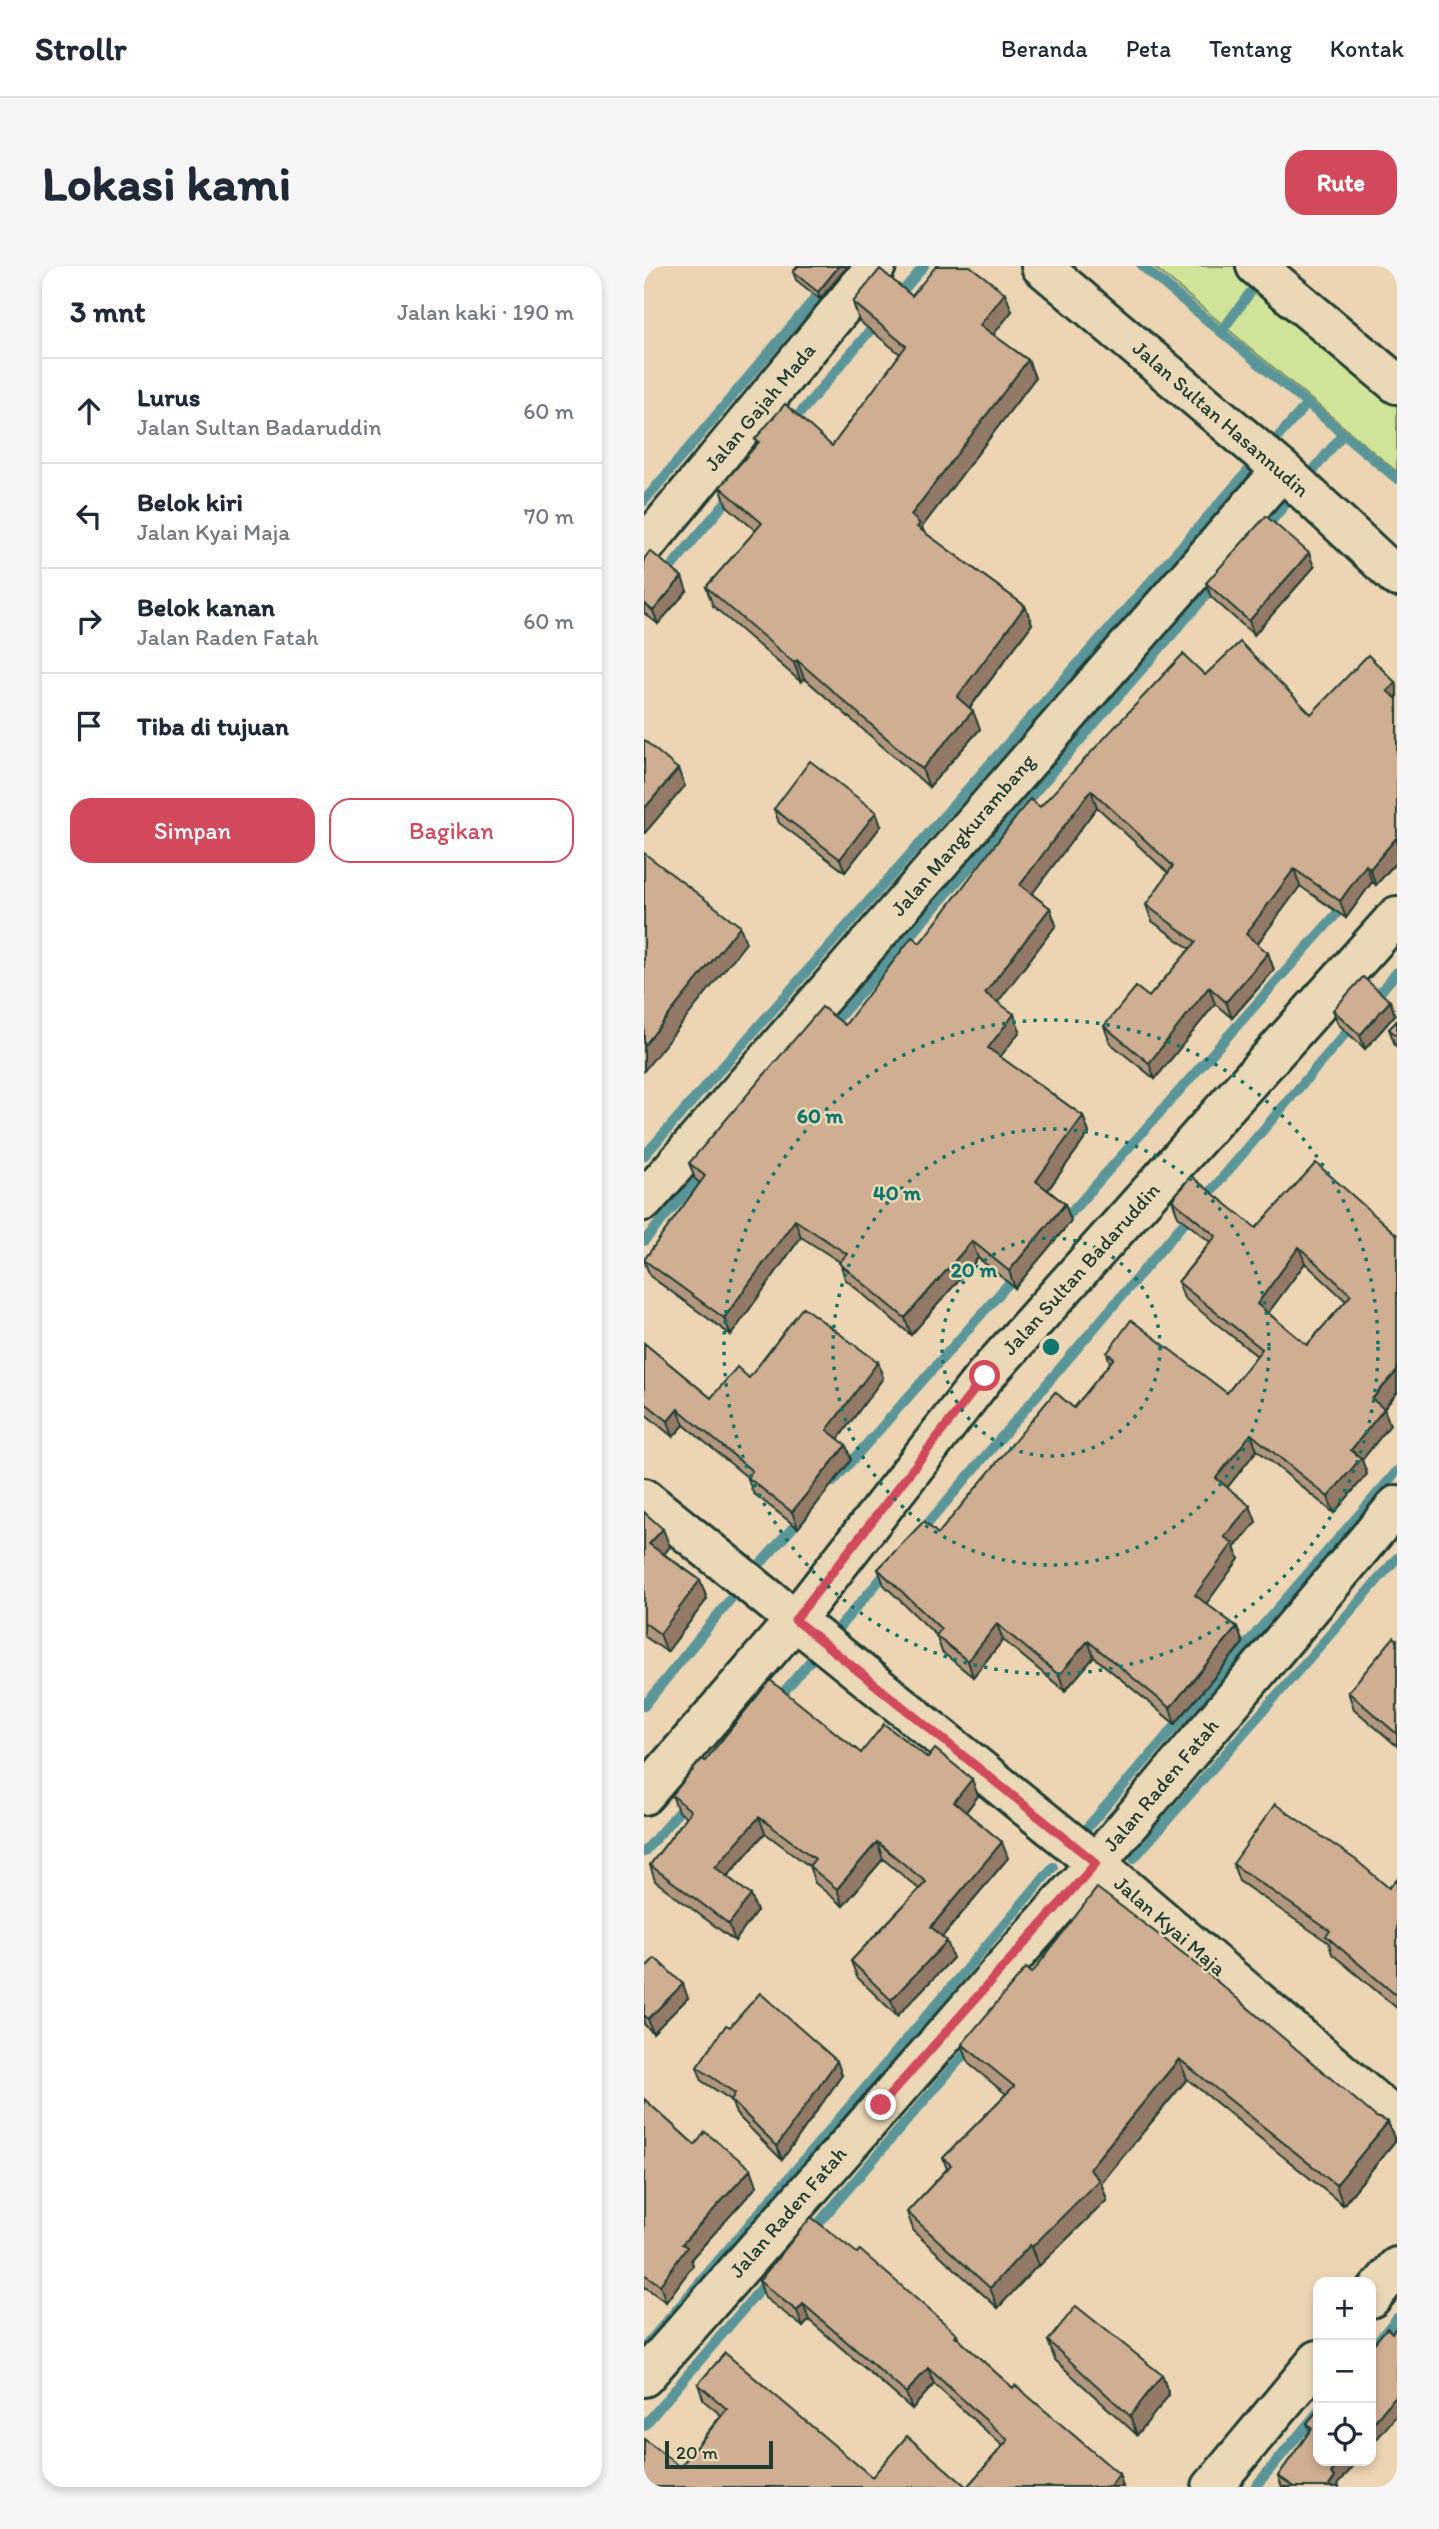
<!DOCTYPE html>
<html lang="id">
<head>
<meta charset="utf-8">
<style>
	:root { --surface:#fff; --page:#f6f6f7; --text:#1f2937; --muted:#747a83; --line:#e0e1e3; --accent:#d1495b }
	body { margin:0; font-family:Itim,sans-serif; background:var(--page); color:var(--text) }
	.controls { position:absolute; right:21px; bottom:21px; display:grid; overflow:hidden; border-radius:14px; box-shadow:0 4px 10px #0003 }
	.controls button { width:63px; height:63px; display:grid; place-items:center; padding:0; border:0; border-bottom:2px solid var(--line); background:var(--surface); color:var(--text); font:35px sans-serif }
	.scale { position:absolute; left:21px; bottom:18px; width:108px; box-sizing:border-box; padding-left:7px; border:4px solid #1f3d34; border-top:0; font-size:19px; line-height:24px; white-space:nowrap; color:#1f3d34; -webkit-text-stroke:5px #ebd8b6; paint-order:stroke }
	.stop { position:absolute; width:21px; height:21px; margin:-16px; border:5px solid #d1495b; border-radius:50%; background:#fff }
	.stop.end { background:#d1495b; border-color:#fff; box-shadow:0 2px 7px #0008 }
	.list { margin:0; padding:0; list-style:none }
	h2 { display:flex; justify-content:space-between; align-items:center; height:91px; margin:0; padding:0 28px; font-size:30px }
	h2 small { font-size:23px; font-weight:400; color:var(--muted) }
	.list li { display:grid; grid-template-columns:46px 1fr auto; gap:21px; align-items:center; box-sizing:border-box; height:105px; padding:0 28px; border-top:2px solid var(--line) }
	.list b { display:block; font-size:26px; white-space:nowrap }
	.list p { margin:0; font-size:23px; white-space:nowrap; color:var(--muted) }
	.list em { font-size:23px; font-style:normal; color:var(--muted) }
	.actions { display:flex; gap:14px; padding:21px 28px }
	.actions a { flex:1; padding:16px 0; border:2px solid var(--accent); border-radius:21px; text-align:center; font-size:24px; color:var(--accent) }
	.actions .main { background:var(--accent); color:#fff }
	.icon { flex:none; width:38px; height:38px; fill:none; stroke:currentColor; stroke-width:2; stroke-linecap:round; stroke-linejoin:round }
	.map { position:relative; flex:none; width:753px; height:2221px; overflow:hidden; border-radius:21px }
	header { display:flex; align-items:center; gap:42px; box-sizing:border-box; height:98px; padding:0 35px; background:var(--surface); border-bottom:2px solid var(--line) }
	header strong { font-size:33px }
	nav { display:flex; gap:38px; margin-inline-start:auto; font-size:24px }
	.intro { display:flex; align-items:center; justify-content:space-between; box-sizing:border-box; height:168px; padding:0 42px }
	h1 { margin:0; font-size:49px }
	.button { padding:18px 32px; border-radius:21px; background:var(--accent); color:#fff; font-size:24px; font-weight:700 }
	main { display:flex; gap:42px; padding:0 42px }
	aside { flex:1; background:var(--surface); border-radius:21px; box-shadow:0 4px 10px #0003 }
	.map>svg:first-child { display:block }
	.green { fill:#d0e499; stroke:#789066; stroke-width:2 }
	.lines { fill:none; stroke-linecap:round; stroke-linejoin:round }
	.stream { stroke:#5a9699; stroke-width:10 }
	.minor-casing { stroke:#1f3d34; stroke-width:44 }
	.tertiary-casing { stroke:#1f3d34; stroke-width:44 }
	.minor { stroke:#ebd8b6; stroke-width:38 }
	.tertiary { stroke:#ebd8b6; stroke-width:38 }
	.wall { fill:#b3967e; stroke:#1f3d34; stroke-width:2; fill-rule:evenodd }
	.shaded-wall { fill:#927a66; stroke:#1f3d34; stroke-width:2 }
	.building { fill:#d0ae92; stroke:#1f3d34; stroke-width:2; fill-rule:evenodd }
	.route { stroke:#d1495b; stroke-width:9 }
	.ring { fill:none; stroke:#0f766e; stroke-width:3.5; stroke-dasharray:3.5 7 }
	.labels { text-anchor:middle; stroke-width:5; stroke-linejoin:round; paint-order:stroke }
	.street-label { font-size:21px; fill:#1f3d34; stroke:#ebd8b6 }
	.centre { fill:#0f766e; stroke:#ebd8b6; stroke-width:3.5 }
	.ring-label { font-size:21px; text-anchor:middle; font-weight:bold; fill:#0f766e; stroke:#ebd8b6; stroke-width:5; stroke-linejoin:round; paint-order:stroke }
</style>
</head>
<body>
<header>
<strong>Strollr</strong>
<nav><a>Beranda</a><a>Peta</a><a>Tentang</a><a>Kontak</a></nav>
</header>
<div class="intro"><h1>Lokasi kami</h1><a class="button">Rute</a></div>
<main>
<aside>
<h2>3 mnt<small>Jalan kaki · 190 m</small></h2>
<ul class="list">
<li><svg class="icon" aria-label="ahead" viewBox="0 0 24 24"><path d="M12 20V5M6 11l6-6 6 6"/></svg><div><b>Lurus</b><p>Jalan Sultan Badaruddin</p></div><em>60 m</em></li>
<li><svg class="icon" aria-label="left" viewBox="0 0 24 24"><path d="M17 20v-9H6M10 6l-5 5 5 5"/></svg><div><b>Belok kiri</b><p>Jalan Kyai Maja</p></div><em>70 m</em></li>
<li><svg class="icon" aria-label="right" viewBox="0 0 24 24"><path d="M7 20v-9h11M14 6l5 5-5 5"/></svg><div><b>Belok kanan</b><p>Jalan Raden Fatah</p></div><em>60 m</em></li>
<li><svg class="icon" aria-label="arrive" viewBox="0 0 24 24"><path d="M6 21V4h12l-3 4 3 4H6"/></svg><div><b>Tiba di tujuan</b></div></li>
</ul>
<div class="actions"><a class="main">Simpan</a><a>Bagikan</a></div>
</aside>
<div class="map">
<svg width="753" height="2221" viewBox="0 0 753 2221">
	<rect width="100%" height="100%" fill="#edd5b3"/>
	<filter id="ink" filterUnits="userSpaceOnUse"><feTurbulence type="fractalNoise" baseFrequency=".0143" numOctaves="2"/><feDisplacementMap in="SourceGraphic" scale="14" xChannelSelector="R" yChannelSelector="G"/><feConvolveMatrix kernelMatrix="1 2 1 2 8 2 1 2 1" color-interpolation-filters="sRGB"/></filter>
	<g filter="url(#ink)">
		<path class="green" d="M509 0H597L753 131V206Z"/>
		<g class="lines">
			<g class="stream">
				<path d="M498 0 753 213"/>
				<path d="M252 33 280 0"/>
				<path d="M577 66 617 12"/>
				<path d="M146 159 235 54"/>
				<path d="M0 235 198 0"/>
				<path d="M621 263 699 168"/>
				<path d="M0 333 91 225"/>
				<path d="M728 736 753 706"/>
				<path d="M184 764 573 317"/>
				<path d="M0 890 663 138"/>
				<path d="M416 959 703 636"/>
				<path d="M0 975 60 906"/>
				<path d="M189 1216 373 1008"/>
				<path d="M274 1269 711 756"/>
				<path d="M131 1436 246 1302"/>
				<path d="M0 1440 102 1314 160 1249"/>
				<path d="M441 1564 753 1205"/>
				<path d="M0 1586 44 1535"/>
				<path d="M490 1592 753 1292"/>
				<path d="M166 1967 329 1778"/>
				<path d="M0 2082 409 1601"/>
				<path d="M727 2083 753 2052"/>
				<path d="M0 2160 125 2013"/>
				<path d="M611 2221 674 2146"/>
			</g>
			<defs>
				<g id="minor">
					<path d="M0 281 232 0"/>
					<path d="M0 935 638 204"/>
					<path d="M0 1232 452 1597 753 1854"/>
					<path d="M0 1529 151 1354 341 1110 753 650"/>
					<path d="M727 2032 753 2001"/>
					<path d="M0 2111 452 1597 753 1239"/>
					<path d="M568 2221 674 2094"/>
				</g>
				<g id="tertiary">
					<path d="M397 0 638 204 753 311"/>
					<path d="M612 0 753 118"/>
				</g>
			</defs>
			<use href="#minor" class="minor-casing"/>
			<use href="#tertiary" class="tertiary-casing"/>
			<use href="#minor" class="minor"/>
			<use href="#tertiary" class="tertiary"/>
		</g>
		<g class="wall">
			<path d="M154 0H204L176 33 152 14 149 6Z"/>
			<path d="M268 30 368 45 349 69 384 94 391 112 278 261 280 266 381 340 388 358 326 442 336 463 285 521 160 412 157 416 69 340 62 321 112 265 83 240 76 221 113 179 111 173 188 180 256 88 215 55 209 36Z"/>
			<path d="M0 293 43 325 14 358 0 347Z"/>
			<path d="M670 301 610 369 567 331 562 317Z"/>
			<path d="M561 409 667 448 752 417 753 420V595L732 619 728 616 702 652 656 620 613 678 624 687 630 704 588 752 571 738 511 813 466 777 460 760 505 731 546 683 508 655 502 639 524 607 453 541 388 628 406 642 412 659 353 736 376 765 356 791 439 850 445 867 404 924 421 938 427 955 371 1022 334 992 267 1069 201 1013 196 996 157 971 87 1069 6 1010 0 994 56 917 51 913 45 897 201 759 276 677 396 541Z"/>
			<path d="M130 543 237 560 201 606 135 557Z"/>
			<path d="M746 735 751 749 721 783 694 758 689 744Z"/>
			<path d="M753 755V781L751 779 745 763Z"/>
			<path d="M528 934 612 962 753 969V1127L740 1143 746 1159 718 1194 723 1208 690 1247 613 1184 583 1222 606 1240 612 1256 590 1282 595 1293 562 1338 593 1361 599 1377 531 1458 450 1391 421 1425 359 1374 329 1411 298 1386 292 1369 240 1319 234 1303 294 1268 430 1142 466 1097 463 1087 583 1127 613 1090 540 1032 534 1016 566 976 534 950ZM661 997 702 1035 663 1079 624 1047Z"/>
			<path d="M0 1077 67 1132 105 1112 234 1096 239 1112 194 1173 207 1194 154 1262 109 1227 103 1211 40 1159 29 1171 0 1147Z"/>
			<path d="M0 1246 26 1281 20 1288 56 1314 63 1333 23 1386 0 1370Z"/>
			<path d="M753 1374V1480L710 1443 704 1426Z"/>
			<path d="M217 1487 334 1530 322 1546 364 1592 298 1671 309 1692 253 1750 213 1711 207 1695 275 1623 239 1593 199 1640 171 1617 165 1600 121 1567 83 1611 113 1645 91 1675 11 1615 6 1599 42 1551 34 1545 28 1529 61 1495Z"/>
			<path d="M589 1598 745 1622 753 1613V1742L688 1688 685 1677 595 1615Z"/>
			<path d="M0 1703 44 1732 9 1767 0 1758Z"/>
			<path d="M388 1707 744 1856 751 1875 699 1939 543 1813 457 1917 463 1934 395 2000 394 1999 354 2042 270 1966 263 1946 303 1903 299 1892 362 1828 325 1798 318 1778Z"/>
			<path d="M86 1761 198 1809 138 1894 92 1848 87 1834 58 1815 53 1801Z"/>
			<path d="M0 1833 51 1879 107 1903 113 1920 47 1993 49 1999 22 2036 1 2021 0 2023Z"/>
			<path d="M115 2015 313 2068 315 2074 369 2122 475 2208 479 2221H0L36 2201 77 2149 60 2135 54 2118 228 2211 323 2221 359 2180 290 2118 268 2143 165 2054 159 2061 121 2032Z"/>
			<path d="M404 2075 518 2109 525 2129 493 2169 411 2094Z"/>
			<path d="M674 2144 695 2221H638L634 2210 666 2165 663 2157Z"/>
		</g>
		<g class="shaded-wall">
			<path d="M195 0H204L176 33 174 26Z"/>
			<path d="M361 27 368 45 342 78 336 59Z"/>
			<path d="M384 94 391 112 278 261 283 276 280 280 267 249Z"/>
			<path d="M665 287 670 301 610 369 605 355Z"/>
			<path d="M38 311 43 325 14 358 9 345Z"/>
			<path d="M381 340 388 358 320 449 313 431Z"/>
			<path d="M153 394 160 412 157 416 150 397Z"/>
			<path d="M752 417 753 420V438L743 425Z"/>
			<path d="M329 445 336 463 285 521 278 503Z"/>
			<path d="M34 503 41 520 0 568V543Z"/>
			<path d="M447 524 453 541 382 636 376 619Z"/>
			<path d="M232 546 237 560 201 606 196 593Z"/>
			<path d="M753 571V595L732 619 726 603Z"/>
			<path d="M722 599 728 616 702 652 696 635Z"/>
			<path d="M650 603 656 620 608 685 602 668Z"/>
			<path d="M406 642 412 659 348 744 341 727Z"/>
			<path d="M96 660 102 677 0 805V780Z"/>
			<path d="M624 687 630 704 588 752 582 736Z"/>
			<path d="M565 721 571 738 511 813 505 797Z"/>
			<path d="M746 735 751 749 721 783 716 769Z"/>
			<path d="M370 748 376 765 350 799 344 782Z"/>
			<path d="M439 850 445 867 398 932 392 915Z"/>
			<path d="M421 938 427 955 371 1022 365 1005Z"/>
			<path d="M151 954 157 971 87 1069 80 1052Z"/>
			<path d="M328 975 334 992 267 1069 261 1052Z"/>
			<path d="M655 981 661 997 619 1054 613 1038Z"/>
			<path d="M234 1096 239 1112 189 1180 183 1164Z"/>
			<path d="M753 1105V1127L734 1149 728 1133Z"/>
			<path d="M34 1143 40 1159 29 1171 24 1155Z"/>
			<path d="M740 1143 746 1159 718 1194 723 1208 690 1247 684 1231 707 1184Z"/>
			<path d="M607 1168 613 1184 578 1228 572 1212Z"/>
			<path d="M202 1179 207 1194 154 1262 148 1246Z"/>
			<path d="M606 1240 612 1256 590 1282 595 1293 557 1345 551 1329 580 1271Z"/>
			<path d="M19 1263 26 1281 12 1296 5 1278Z"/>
			<path d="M56 1314 63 1333 23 1386 16 1368Z"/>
			<path d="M353 1358 359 1374 329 1411 324 1395Z"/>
			<path d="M593 1361 599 1377 531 1458 526 1442Z"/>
			<path d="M444 1375 450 1391 421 1425 415 1409Z"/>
			<path d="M328 1513 334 1530 316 1553 310 1536Z"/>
			<path d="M115 1551 121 1567 76 1618 71 1601Z"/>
			<path d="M233 1576 239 1593 199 1640 193 1623Z"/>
			<path d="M358 1576 364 1592 293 1677 287 1661Z"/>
			<path d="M107 1629 113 1645 91 1675 85 1658Z"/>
			<path d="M303 1675 309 1692 253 1750 247 1734Z"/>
			<path d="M39 1718 44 1732 9 1767 4 1753Z"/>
			<path d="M535 1793 543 1813 457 1917 463 1934 395 2000 388 1981 445 1903Z"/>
			<path d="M193 1795 198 1809 138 1894 133 1880Z"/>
			<path d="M744 1856 751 1875 699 1939 692 1919Z"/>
			<path d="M107 1903 113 1920 47 1993 49 1999 22 2036 16 2019 38 1978Z"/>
			<path d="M386 1979 394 1999 354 2042 346 2022Z"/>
			<path d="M159 2038 165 2054 159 2061 153 2045Z"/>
			<path d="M284 2102 290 2118 268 2143 262 2127Z"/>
			<path d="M518 2109 525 2129 493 2169 486 2150Z"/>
			<path d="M753 2128V2149L727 2180V2160Z"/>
			<path d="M697 2195H714L694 2218 695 2221H684L687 2207Z"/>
			<path d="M475 2208 479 2221H466Z"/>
		</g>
		<g class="building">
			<path d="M154 0H195L174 26 149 6Z"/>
			<path d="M292 0H326L361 27 336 59 384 94 267 249 276 258 273 261 381 340 313 431 329 445 278 503 153 394 150 397 62 321 118 257 76 221 115 176 111 173 141 138 188 180 262 80 209 36 236 3 268 30Z"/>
			<path d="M622 250 665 287 605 355 562 317Z"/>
			<path d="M6 285 38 311 9 345 0 337V293Z"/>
			<path d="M596 376 667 448 724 389 752 417 743 425 753 433V571L726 603 722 599 696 635 650 603 602 668 624 687 582 736 565 721 505 797 460 760 492 721 505 731 552 676 502 639 529 600 447 524 376 619 406 642 341 727 370 748 344 782 439 850 392 915 421 938 365 1005 328 975 261 1052 195 997 203 988 151 954 80 1052 0 994 61 910 45 897 178 741 201 759 268 671 276 677 386 533 396 541 539 388 561 409Z"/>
			<path d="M0 474 34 503 0 543Z"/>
			<path d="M166 495 232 546 196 593 130 543Z"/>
			<path d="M0 587 96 660 0 780Z"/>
			<path d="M719 711 746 735 716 769 689 744Z"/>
			<path d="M753 755V770L745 763Z"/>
			<path d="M672 897 753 969V1105L728 1133 740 1143 707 1184 717 1192 684 1231 607 1168 572 1212 606 1240 580 1271 589 1277 551 1329 593 1361 526 1442 444 1375 415 1409 353 1358 324 1395 292 1370 297 1363 234 1303 280 1255 294 1268 411 1126 430 1142 470 1092 463 1087 487 1054 583 1127 618 1083 534 1016 572 970 528 934 547 910 612 962ZM655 981 707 1029 663 1079 613 1038Z"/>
			<path d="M159 1041 234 1096 183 1164 202 1179 148 1246 103 1211 108 1205 34 1143 24 1155 0 1136V1077L67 1132 93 1101 105 1112Z"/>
			<path d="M0 1246 19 1263 5 1278 56 1314 16 1368 0 1356Z"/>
			<path d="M750 1371 753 1374V1468L704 1426Z"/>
			<path d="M126 1414 217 1487 240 1458 284 1492 291 1483 328 1513 310 1536 358 1576 287 1661 303 1675 247 1734 207 1695 282 1616 233 1576 193 1623 165 1600 171 1593 115 1551 71 1601 107 1629 85 1658 6 1599 47 1545 28 1529 58 1493 61 1495Z"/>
			<path d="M631 1538 712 1594 745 1622 753 1613V1730L682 1670 686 1665 589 1598Z"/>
			<path d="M453 1622 548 1694 732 1851 744 1856 692 1919 535 1793 445 1903 455 1914 388 1981 386 1979 346 2022 263 1946 307 1899 299 1892 370 1820 318 1778 382 1702 388 1707Z"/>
			<path d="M11 1692 39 1718 4 1753 0 1749V1703Z"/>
			<path d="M116 1727 193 1795 133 1880 87 1834 91 1827 53 1801 82 1759 86 1761Z"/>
			<path d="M0 1833 51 1879 61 1866 107 1903 38 1978 43 1981 16 2019 0 2008Z"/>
			<path d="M167 1951 213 1987 216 1984 313 2068 311 2070 369 2122 371 2119 475 2208 466 2221H0V2173L36 2201 83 2143 54 2118 81 2087 228 2211 263 2170 323 2221 364 2174 284 2102 262 2127 159 2038 153 2045 115 2015Z"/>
			<path d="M432 2040 518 2109 486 2150 404 2075Z"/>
			<path d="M753 2060V2128L727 2160V2081L743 2062 748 2067Z"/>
			<path d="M674 2144V2195H697L687 2207 691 2211 684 2221H651L634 2210 668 2162 663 2157Z"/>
		</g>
	</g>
	<g class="lines" filter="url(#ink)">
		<path class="route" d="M237 1839 452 1597 151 1354 341 1110"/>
	</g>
	<g class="ring">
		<circle cx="407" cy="1081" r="109"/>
		<circle cx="407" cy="1081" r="218"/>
		<circle cx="407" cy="1081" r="327"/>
	</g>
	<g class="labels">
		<g class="street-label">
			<text transform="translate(116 141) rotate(-50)" y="7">Jalan Gajah Mada</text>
			<text transform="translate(577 153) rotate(41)" y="7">Jalan Sultan Hasannudin</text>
			<text transform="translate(319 569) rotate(-49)" y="7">Jalan Mangkurambang</text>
			<text transform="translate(437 1003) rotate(-48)" y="7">Jalan Sultan Badaruddin</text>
			<text transform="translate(517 1519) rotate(-50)" y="7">Jalan Raden Fatah</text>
			<text transform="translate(526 1660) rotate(41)" y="7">Jalan Kyai Maja</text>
			<text transform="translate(144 1946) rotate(-49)" y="7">Jalan Raden Fatah</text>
		</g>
	</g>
	<circle cx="407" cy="1081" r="10" class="centre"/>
	<g class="ring-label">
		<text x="176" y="857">60 m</text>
		<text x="253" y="934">40 m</text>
		<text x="330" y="1011">20 m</text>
	</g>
</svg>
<div class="controls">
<button>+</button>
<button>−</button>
<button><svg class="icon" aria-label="locate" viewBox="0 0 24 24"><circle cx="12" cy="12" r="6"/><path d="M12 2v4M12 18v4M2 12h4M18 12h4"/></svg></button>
</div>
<div class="scale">20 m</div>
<div class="stop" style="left:341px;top:1110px"></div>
<div class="stop end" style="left:237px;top:1839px"></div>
</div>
</main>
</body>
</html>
